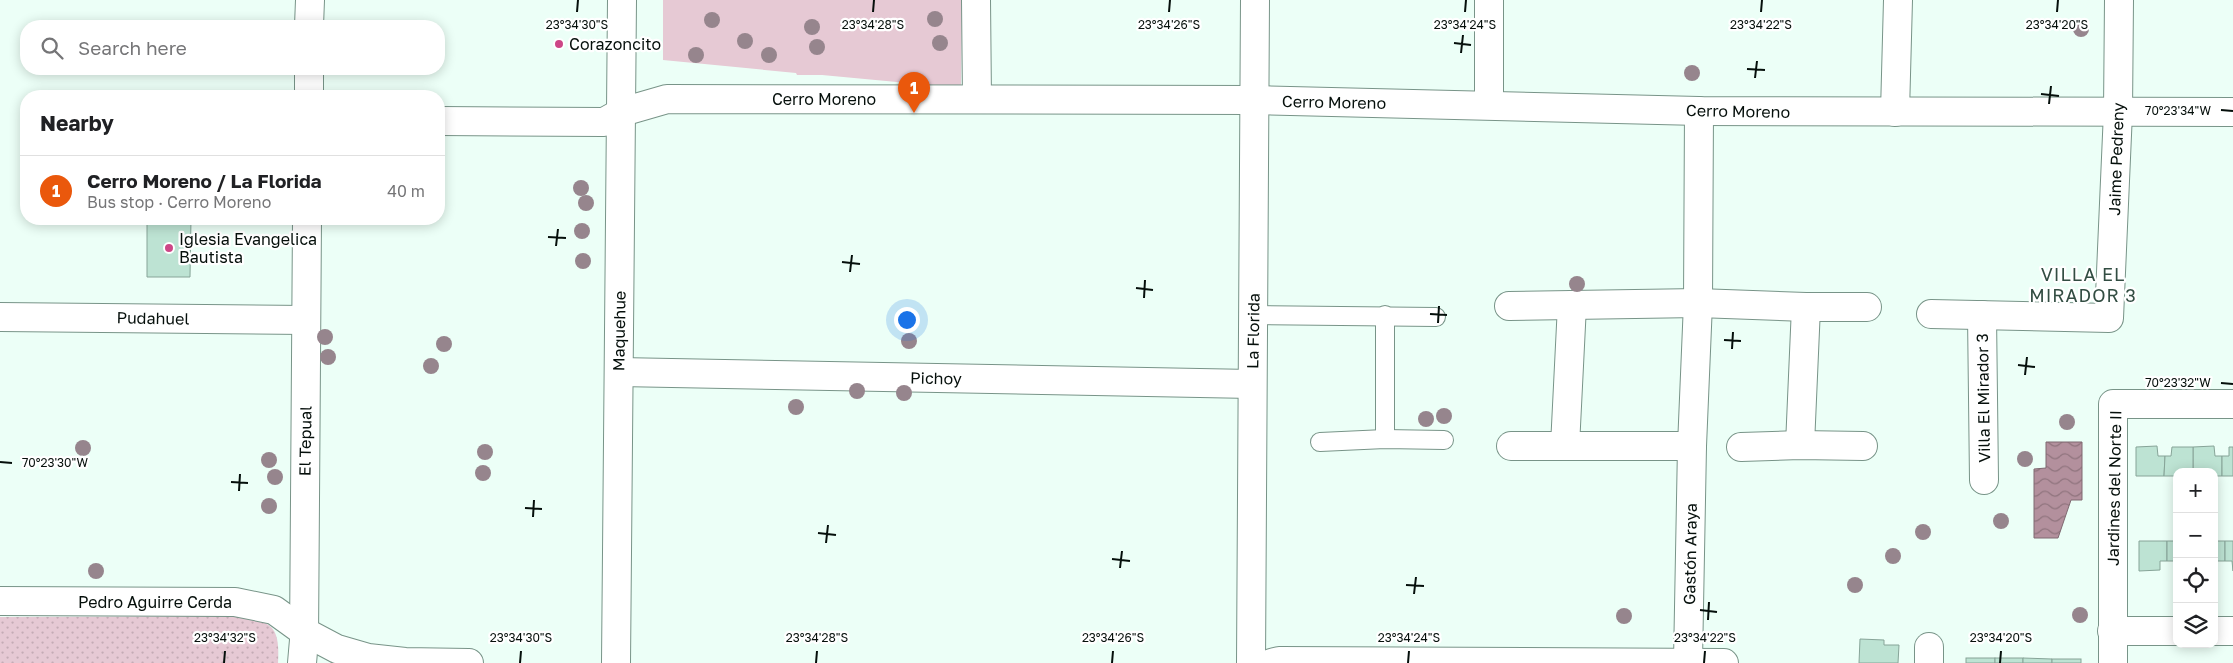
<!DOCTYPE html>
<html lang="en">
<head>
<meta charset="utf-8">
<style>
	:root { --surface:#fff; --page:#f6f6f6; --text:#202124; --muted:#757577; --line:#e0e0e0; --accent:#ea580c }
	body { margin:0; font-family:"Golos Text",sans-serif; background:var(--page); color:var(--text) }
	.controls { position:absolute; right:15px; bottom:15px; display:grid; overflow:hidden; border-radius:10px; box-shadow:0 2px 12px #0003 }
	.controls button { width:45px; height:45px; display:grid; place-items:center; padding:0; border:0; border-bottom:1px solid var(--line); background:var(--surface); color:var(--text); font:25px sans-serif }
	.you { position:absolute; left:906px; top:319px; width:18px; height:18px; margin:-12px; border:4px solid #fff; border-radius:50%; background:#1a73e8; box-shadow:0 0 0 8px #1a73e833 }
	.badge { display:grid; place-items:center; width:32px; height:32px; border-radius:50%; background:var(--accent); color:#fff; font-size:16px; font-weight:700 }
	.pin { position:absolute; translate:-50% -41px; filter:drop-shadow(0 1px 2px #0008) }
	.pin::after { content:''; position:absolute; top:26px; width:18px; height:15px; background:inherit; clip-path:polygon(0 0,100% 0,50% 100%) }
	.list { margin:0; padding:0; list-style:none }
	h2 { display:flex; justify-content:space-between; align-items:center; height:65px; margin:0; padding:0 20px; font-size:21px }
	h2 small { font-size:16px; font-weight:400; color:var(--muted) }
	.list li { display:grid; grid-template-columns:32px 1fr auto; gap:15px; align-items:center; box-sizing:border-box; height:70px; padding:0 20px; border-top:1px solid var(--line) }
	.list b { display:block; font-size:19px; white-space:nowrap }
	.list p { margin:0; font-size:16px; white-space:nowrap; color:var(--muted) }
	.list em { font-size:16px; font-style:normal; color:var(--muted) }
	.icon { flex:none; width:28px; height:28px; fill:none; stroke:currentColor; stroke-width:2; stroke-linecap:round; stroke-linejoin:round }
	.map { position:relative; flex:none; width:2233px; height:663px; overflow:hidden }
	.search { position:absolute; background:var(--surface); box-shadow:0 2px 12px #0003; left:20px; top:20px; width:425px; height:55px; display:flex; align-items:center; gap:12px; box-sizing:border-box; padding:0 18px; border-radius:20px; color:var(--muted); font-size:19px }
	.panel { position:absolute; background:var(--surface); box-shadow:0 2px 12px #0003; left:20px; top:90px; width:425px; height:135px; border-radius:20px }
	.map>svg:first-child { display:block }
	.grass { fill:url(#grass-dots) }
	.green { fill:#e6c9d4 }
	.water { fill:url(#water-waves); stroke:#7f6971 }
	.building { fill:#bde3d3; stroke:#87a498 }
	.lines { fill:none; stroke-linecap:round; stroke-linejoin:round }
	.lane-casing { stroke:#789488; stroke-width:20 }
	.street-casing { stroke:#789488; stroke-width:30 }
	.lane { stroke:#fff; stroke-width:18 }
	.street { stroke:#fff; stroke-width:28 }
	.tree { fill:#96858d }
	.ticks { fill:none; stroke:#050f0b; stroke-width:2 }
	.poi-dot { fill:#cd4687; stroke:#fff; stroke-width:2 }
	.labels { text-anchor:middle; stroke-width:4.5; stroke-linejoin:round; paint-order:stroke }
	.poi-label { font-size:16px; fill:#050f0b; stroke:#fff; text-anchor:start }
	.street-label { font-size:16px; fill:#050f0b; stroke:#fff }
	.neighbourhood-label { font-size:18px; letter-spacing:1px; fill:#324d42; stroke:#fff }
	.ticks-label { font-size:12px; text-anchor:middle; fill:#050f0b; stroke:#fff; stroke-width:4.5; stroke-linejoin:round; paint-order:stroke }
</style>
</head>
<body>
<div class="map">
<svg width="2233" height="663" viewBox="0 0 2233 663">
	<defs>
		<pattern id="grass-dots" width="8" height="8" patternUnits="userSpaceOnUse" patternTransform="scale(1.25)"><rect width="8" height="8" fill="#e6c9d4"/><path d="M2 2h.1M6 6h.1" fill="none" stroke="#c4abb5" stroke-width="1.8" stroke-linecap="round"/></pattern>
		<pattern id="water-waves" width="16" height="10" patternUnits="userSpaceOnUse" patternTransform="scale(1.25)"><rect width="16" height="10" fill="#b3909d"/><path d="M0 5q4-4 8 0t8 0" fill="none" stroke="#90747e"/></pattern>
	</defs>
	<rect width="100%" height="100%" fill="#ecfff7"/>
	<path class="grass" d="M237 616C272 621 280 626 278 663H0V617Z"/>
	<path class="green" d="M663 0H962L961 88 822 75H797L796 73 663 60Z"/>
	<path class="water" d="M2046 442H2082V500H2071L2058 538H2034V469L2046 468Z"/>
	<g class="building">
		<path d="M147 219H191L190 277H147Z"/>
		<path d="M2157 446 2158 456H2165L2164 476H2136V447Z"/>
		<path d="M2214 446 2215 456H2222V476H2214V472H2193V447Z"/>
		<path d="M2172 447H2193V472H2177V476H2164L2165 456H2171Z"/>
		<path d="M2229 447H2233V476H2222V456H2229Z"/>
		<path d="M2139 541H2167V561H2160V570L2139 571Z"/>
		<path d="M2167 541H2177V571H2174L2175 561H2167Z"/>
		<path d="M2214 541H2225V561H2217V571H2214Z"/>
		<path d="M2225 541H2233V571L2232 561H2225Z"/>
		<path d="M1860 639 1884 640V645H1899L1898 663H1859Z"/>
		<rect x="1966" y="658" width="29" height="5"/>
		<rect x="1995" y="658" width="28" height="5"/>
		<path d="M2023 658 2052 659V663H2023Z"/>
		<rect x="2052" y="659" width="29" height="4"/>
	</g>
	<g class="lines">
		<defs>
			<g id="lane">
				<path d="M1253 315 1436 317"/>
				<path d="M1385 315V439"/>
				<path d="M1320 442 1385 439 1444 440"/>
			</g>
			<g id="street">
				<path d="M976 0 977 99"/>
				<path d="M309 26 310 0"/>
				<path d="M309 96V69"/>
				<path d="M1489 105V0"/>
				<path d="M1895 112 1898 0"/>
				<path d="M439 121 604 122 622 112 667 99 1254 100 1699 111 2233 112"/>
				<path d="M1509 306 1698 303 1806 307H1867"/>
				<path d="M1931 314 2109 318 2118 112 2119 0"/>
				<path d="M1982 315 1984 480"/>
				<path d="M0 317 306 320"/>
				<path d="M619 372 1252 384"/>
				<path d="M1800 445 1806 307"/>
				<path d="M1511 446H1692"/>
				<path d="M1565 446 1572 305"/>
				<path d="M1741 447 1800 445 1863 446"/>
				<path d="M0 601 235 602 274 610 303 631 337 649 368 658 405 662 469 663"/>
				<path d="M2112 631H2177"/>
				<path d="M2214 631H2233"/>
				<path d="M1929 647V663"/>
				<path d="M1688 661 1692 446 1698 303 1699 111"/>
				<path d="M302 663 304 640 307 219"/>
				<path d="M616 663 622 0"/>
				<path d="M1251 663 1255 0"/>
				<path d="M1271 663 1279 661 1724 663"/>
				<path d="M2113 663V404H2233"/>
			</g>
		</defs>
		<use href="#lane" class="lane-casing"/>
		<use href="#street" class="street-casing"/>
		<use href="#lane" class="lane"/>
		<use href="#street" class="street"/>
	</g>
	<g class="tree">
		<circle cx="935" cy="19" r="8"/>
		<circle cx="712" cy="20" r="8"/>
		<circle cx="812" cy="27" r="8"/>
		<circle cx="2081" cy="29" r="8"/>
		<circle cx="745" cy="41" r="8"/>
		<circle cx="940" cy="43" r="8"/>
		<circle cx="817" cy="47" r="8"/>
		<circle cx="696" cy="55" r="8"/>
		<circle cx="769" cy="55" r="8"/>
		<circle cx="1692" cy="73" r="8"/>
		<circle cx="581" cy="188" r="8"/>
		<circle cx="586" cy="203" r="8"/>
		<circle cx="582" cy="231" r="8"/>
		<circle cx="583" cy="261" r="8"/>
		<circle cx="1577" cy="284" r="8"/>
		<circle cx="325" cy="337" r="8"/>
		<circle cx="909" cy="341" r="8"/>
		<circle cx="444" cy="344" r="8"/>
		<circle cx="328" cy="357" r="8"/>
		<circle cx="431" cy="366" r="8"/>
		<circle cx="857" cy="391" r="8"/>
		<circle cx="904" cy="393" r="8"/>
		<circle cx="796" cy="407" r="8"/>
		<circle cx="1444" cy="416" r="8"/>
		<circle cx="1426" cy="419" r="8"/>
		<circle cx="2067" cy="422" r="8"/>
		<circle cx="83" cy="448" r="8"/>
		<circle cx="485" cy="452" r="8"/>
		<circle cx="2025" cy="459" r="8"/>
		<circle cx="269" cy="460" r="8"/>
		<circle cx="483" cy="473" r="8"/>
		<circle cx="275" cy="477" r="8"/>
		<circle cx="269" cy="506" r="8"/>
		<circle cx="2001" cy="521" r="8"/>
		<circle cx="1923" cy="532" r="8"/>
		<circle cx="1893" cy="556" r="8"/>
		<circle cx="96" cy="571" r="8"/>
		<circle cx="1855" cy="585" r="8"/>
		<circle cx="2080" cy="615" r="8"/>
		<circle cx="1624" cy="616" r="8"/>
	</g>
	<path class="ticks" d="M577 12 578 0M873 12 874 0M1169 12 1170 0M1465 12 1466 0M1761 12 1762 0M2057 12 2058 0M1454 43 1471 45M1461 53 1463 35M1747 69 1765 70M1755 78 1757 61M2041 94 2059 96M2049 104 2051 86M2221 110 2233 111M548 237 566 238M556 246 558 229M842 262 860 264M850 272 852 255M1136 288 1153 290M1144 298 1145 280M1430 314 1447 315M1438 323 1439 306M1724 340 1741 341M1732 349 1733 332M2018 365 2035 367M2025 375 2027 357M2221 383 2233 384M0 462 12 463M231 482 248 483M239 491 240 474M525 508 542 509M533 517 534 500M818 533 836 535M826 543 828 525M1112 559 1130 561M1120 568 1122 551M1406 585 1424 586M1414 594 1416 577M1700 610 1717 612M1708 620 1709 602M224 663 225 651M520 663 521 651M816 663 817 651M1112 663 1113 651M1408 663 1409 651M1704 663 1705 651M2000 663 2001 651"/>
	<g class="poi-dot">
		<circle cx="559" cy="44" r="5"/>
		<circle cx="169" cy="248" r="5"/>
	</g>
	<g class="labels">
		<g class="poi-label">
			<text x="569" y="50">Corazoncito</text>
			<text x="179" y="245">Iglesia Evangelica<tspan x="179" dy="18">Bautista</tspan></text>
		</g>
		<g class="street-label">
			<text x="824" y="105">Cerro Moreno</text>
			<text transform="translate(1334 102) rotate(1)" y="6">Cerro Moreno</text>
			<text transform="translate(1738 111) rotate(1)" y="6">Cerro Moreno</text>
			<text transform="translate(2116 159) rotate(-88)" y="6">Jaime Pedreny</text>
			<text transform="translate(153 318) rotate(1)" y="6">Pudahuel</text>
			<text transform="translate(619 331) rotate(-89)" y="6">Maquehue</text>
			<text transform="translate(1253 331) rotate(-89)" y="6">La Florida</text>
			<text transform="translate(936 378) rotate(1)" y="6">Pichoy</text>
			<text transform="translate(1983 398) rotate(-91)" y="6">Villa El Mirador 3</text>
			<text transform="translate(305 441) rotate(-89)" y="6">El Tepual</text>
			<text transform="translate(2114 488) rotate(-89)" y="6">Jardines del Norte II</text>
			<text transform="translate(1690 554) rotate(-89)" y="6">Gastón Araya</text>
			<text x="155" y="608">Pedro Aguirre Cerda</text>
		</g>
		<g class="neighbourhood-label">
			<text x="2083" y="281">VILLA EL<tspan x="2083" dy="21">MIRADOR 3</tspan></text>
		</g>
	</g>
	<g class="ticks-label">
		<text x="1169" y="29">23°34'26"S</text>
		<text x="1465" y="29">23°34'24"S</text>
		<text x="1761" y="29">23°34'22"S</text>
		<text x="2057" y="29">23°34'20"S</text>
		<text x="577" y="29">23°34'30"S</text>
		<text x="873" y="29">23°34'28"S</text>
		<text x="2178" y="115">70°23'34"W</text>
		<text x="2178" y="387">70°23'32"W</text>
		<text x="55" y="467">70°23'30"W</text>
		<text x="225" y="642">23°34'32"S</text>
		<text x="521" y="642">23°34'30"S</text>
		<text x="817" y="642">23°34'28"S</text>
		<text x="1113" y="642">23°34'26"S</text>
		<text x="1409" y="642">23°34'24"S</text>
		<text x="1705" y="642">23°34'22"S</text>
		<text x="2001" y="642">23°34'20"S</text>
	</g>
</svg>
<div class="controls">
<button>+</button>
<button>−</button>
<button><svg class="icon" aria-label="locate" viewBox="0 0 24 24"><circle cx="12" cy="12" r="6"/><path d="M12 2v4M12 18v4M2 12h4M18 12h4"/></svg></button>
<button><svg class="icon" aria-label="layers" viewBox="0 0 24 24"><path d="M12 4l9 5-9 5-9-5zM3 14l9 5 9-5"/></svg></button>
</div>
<div class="you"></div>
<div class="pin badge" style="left:914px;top:113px">1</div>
<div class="search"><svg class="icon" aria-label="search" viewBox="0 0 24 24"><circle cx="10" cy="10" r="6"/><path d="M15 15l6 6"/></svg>Search here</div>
<section class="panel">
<h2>Nearby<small></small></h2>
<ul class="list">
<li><span class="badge">1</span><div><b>Cerro Moreno / La Florida</b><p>Bus stop · Cerro Moreno</p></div><em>40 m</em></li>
</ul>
</section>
</div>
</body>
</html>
